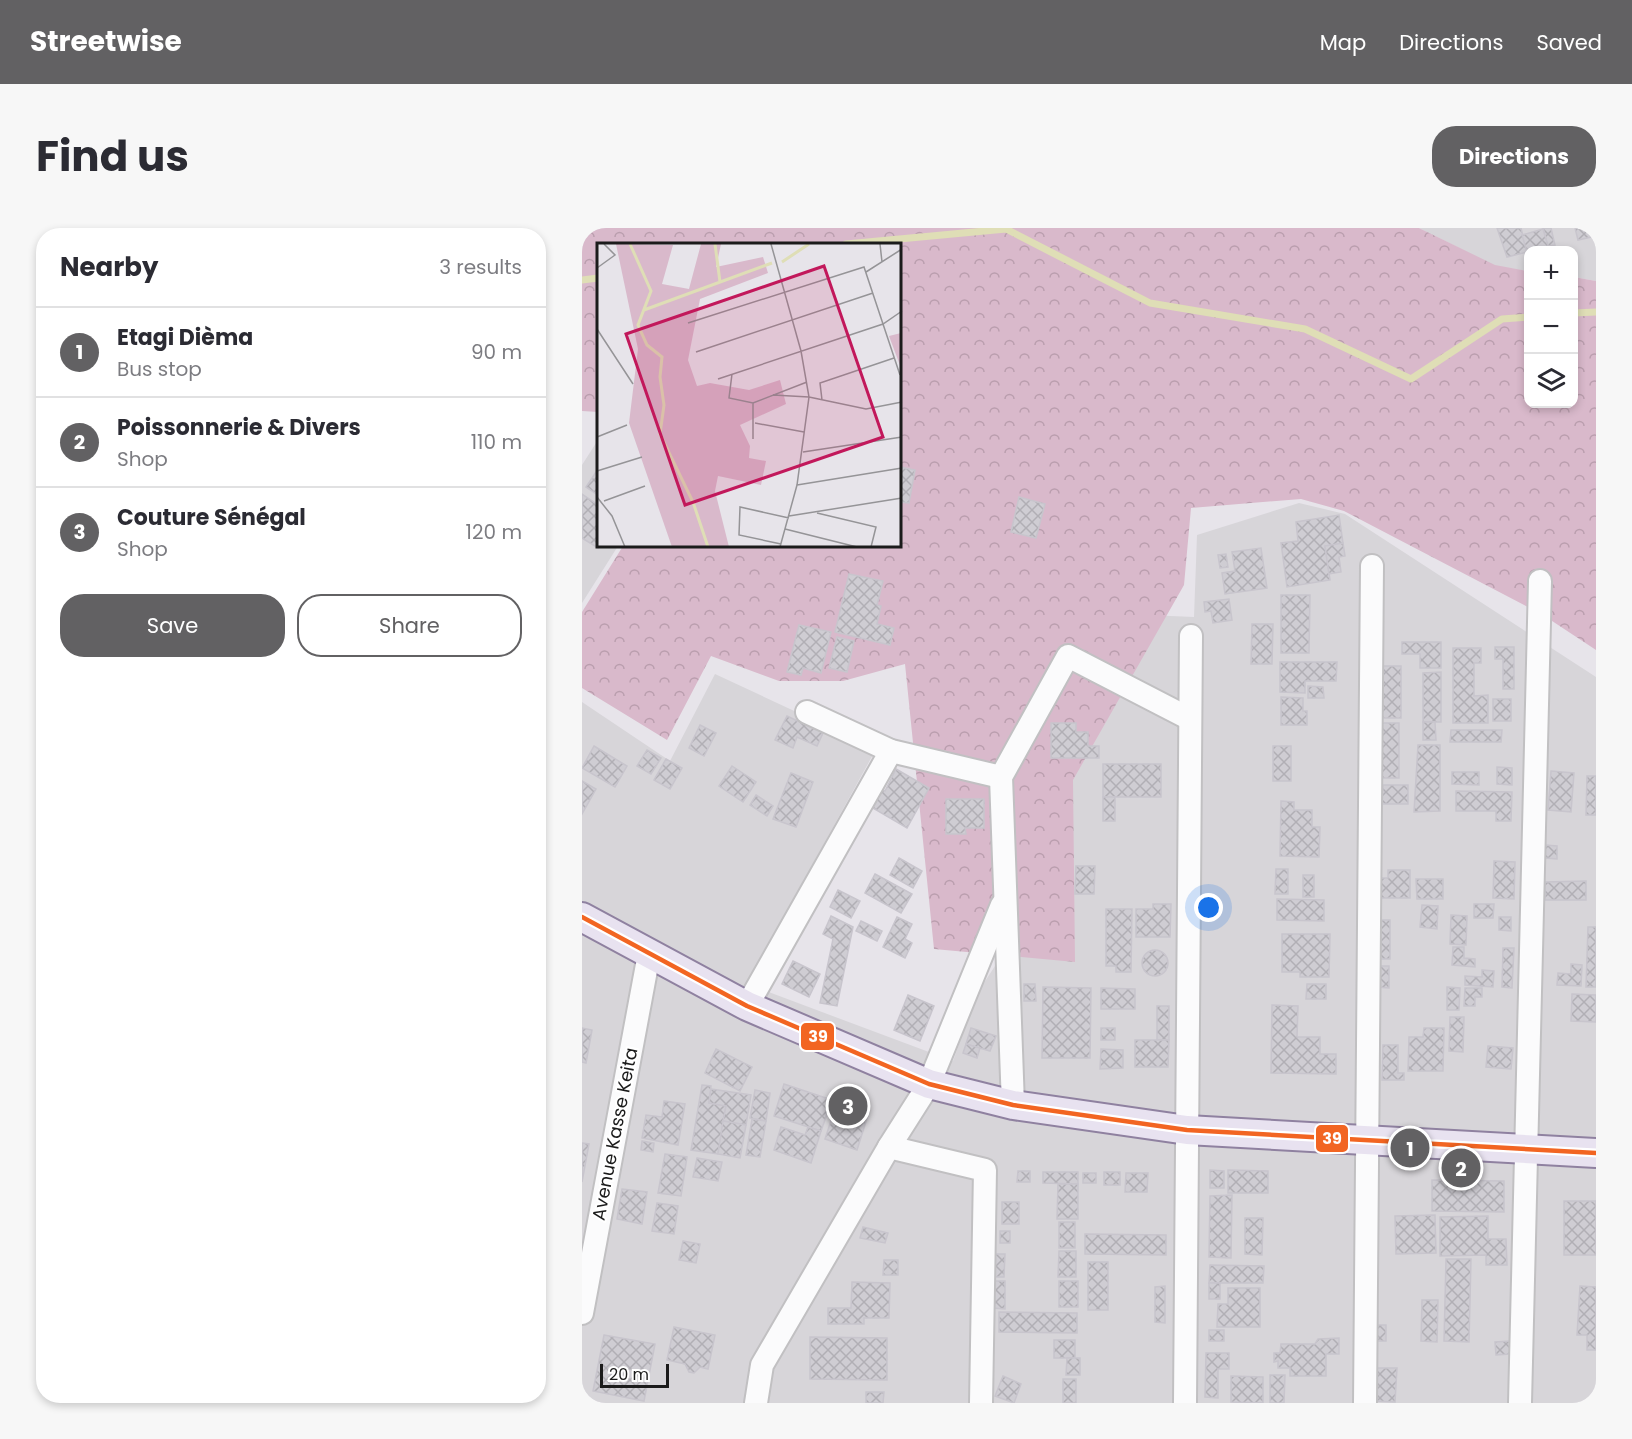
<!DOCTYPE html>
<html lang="en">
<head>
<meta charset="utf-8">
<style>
	:root { --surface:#fff; --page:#f7f7f7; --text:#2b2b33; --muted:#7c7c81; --line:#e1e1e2; --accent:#626163 }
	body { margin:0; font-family:Poppins,sans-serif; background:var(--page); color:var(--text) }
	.controls { position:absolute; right:18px; top:18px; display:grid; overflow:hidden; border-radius:12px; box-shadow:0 3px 9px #0003 }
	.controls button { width:54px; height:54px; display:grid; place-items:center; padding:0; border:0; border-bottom:2px solid var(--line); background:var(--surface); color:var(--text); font:30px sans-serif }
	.scale { position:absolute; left:18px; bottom:15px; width:69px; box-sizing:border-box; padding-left:6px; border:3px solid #1b1b1b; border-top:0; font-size:16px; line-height:21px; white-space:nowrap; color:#1b1b1b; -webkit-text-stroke:4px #fff; paint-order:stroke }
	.you { position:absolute; left:627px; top:680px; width:21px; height:21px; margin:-15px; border:4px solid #fff; border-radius:50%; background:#1a73e8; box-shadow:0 0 0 9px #1a73e833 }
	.badge { display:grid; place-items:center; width:39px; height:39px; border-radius:50%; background:var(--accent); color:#fff; font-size:20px; font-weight:700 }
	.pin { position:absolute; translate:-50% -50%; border:3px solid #fff; box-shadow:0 2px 6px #0006 }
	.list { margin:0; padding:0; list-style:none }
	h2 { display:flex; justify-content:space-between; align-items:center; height:78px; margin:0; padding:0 24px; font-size:26px }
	h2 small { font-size:20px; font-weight:400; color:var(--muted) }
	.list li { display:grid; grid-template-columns:39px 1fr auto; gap:18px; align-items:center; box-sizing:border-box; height:90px; padding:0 24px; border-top:2px solid var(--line) }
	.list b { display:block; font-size:22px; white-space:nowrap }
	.list p { margin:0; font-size:20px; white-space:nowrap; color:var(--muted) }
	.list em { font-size:20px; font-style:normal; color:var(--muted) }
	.actions { display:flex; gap:12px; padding:18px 24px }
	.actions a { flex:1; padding:14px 0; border:2px solid var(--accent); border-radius:24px; text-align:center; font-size:21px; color:var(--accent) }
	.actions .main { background:var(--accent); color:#fff }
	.icon { flex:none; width:33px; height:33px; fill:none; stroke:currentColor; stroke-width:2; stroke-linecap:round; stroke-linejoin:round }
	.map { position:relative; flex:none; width:1014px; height:1175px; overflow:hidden; border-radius:24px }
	header { display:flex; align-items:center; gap:36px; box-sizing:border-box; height:84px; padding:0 30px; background:var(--accent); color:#fff }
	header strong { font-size:28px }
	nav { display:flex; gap:33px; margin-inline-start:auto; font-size:21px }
	.intro { display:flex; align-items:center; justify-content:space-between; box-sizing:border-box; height:144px; padding:0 36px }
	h1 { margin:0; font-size:42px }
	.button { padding:15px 27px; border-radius:24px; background:var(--accent); color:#fff; font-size:21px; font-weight:700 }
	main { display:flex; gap:36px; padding:0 36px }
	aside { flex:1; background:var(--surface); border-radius:24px; box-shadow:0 3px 9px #0003 }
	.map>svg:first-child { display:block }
	.residential { fill:#d7d5d9 }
	.forest { fill:url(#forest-crowns) }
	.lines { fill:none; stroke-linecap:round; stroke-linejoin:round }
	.stream { stroke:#dfdeb6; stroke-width:7 }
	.building { fill:url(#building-cross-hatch); stroke:#c8c5cd; stroke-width:1.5 }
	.minor-casing { stroke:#c1c0c2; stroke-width:26 }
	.major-casing { stroke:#8f81a0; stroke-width:32 }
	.minor { stroke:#fbfbfc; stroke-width:22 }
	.major { stroke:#e8e2f0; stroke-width:28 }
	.bus-1-casing { stroke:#fff; stroke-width:9 }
	.bus-1 { stroke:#f26522; stroke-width:4.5 }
	.labels { text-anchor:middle; stroke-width:4.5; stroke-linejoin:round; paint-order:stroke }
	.street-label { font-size:18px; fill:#1b1b1b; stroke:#fff }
	.inset-river { fill:none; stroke:#dfdeb6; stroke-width:3 }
	.inset-road { fill:none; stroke:#959497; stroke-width:1.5 }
	.view { fill:#c2185b; fill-opacity:0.15; stroke:#c2185b; stroke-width:3 }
	.inset-edge { fill:none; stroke:#1b1b1b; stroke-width:3 }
	.line-badge { stroke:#fff; stroke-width:2 }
	.badge-label { font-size:16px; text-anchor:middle; font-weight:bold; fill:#fff }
</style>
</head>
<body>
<header>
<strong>Streetwise</strong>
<nav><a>Map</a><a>Directions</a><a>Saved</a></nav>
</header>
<div class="intro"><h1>Find us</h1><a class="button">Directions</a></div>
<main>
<aside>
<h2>Nearby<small>3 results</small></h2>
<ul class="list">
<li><span class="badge">1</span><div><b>Etagi Dièma</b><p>Bus stop</p></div><em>90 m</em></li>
<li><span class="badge">2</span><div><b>Poissonnerie &amp; Divers</b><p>Shop</p></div><em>110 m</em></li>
<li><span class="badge">3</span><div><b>Couture Sénégal</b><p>Shop</p></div><em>120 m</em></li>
</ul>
<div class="actions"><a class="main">Save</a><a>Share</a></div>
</aside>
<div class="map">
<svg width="1014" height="1175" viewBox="0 0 1014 1175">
	<defs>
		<pattern id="forest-crowns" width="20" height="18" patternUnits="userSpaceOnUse" patternTransform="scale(1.5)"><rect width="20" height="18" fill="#d9b9cb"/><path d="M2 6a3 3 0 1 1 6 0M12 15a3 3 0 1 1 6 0" fill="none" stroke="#ba9eae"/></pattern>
		<pattern id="building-cross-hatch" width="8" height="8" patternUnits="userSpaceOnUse" patternTransform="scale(1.5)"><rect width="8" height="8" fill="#cfcdd3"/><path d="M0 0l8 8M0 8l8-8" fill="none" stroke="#b1afb5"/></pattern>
	</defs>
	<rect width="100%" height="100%" fill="#e7e4ea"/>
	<g class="residential">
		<path d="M837 0H1014V53L992 49V22H946V43L913 38Z"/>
		<path d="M16 212V318H36L0 375V237Z"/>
		<path d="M717 275 763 286 1014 449V1175H0V474L88 533 133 446 294 521 165 756 371 833 396 764 441 695 519 385 612 389 615 307Z"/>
	</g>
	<path class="forest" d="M0 0H837L913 37 946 43V176H992V49L1014 53V422L961 387 762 283 719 271 609 280 602 357 491 552 493 734 352 721 323 436 261 453H197L129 428 85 512 0 460V384L41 318H318V16H16V184L0 183Z"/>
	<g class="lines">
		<g class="stream">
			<path d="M264 16 424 1 568 75 723 101 829 151 920 91 946 89"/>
			<path d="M0 52 16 50"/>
			<path d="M992 85 1014 84"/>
		</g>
	</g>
	<g class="building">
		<path d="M915 0H939L945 24 925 29Z"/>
		<path d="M961 0H969L973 17 966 18Z"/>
		<path d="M993 0H1014V8L996 12Z"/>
		<path d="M961 1 966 18 945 24 940 7Z"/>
		<path d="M318 239 333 242 327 275 318 274Z"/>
		<path d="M16 241V267L4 259Z"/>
		<path d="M0 266 16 277V320L0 310Z"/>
		<path d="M437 269 463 276 454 310 429 304Z"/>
		<path d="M757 287 761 315 743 318 748 352 705 359 699 315 716 313 714 294Z"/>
		<path d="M761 315 763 328 757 329 759 344 747 346 743 318Z"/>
		<path d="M679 320 685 360 643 366 640 345 653 343 650 324Z"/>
		<path d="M644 326 646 339 638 340 636 327Z"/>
		<path d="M267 346 301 353 295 377 299 378 295 396 312 400 308 417 253 404Z"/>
		<path d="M699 367H728L727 425H699Z"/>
		<path d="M647 371 650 392 631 395 629 383 623 384 622 374Z"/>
		<path d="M670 396H691L690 436H669Z"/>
		<path d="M217 397 249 404 239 445 221 440 219 447 205 444Z"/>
		<path d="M255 409 272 413 265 444 247 440Z"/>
		<path d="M820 414H859V440H838V426H820Z"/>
		<path d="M913 419H932V461H921V431H913Z"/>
		<path d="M871 420H899V435H892V468L906 467V495H871Z"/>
		<path d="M698 434H755L754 453H723V465L698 464Z"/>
		<rect x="799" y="438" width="20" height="52"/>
		<path d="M859 444V494H841V445Z"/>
		<path d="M726 458 741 459 742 470H726Z"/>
		<path d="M699 469 721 470V483H725V497H699Z"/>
		<rect x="911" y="471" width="18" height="22"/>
		<path d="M205 488 241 505 235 518 215 509 211 520 193 512Z"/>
		<path d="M841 494H853L854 512H841Z"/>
		<path d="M469 495H494V504H506V518H517V530H469Z"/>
		<rect x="799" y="495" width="18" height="55"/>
		<path d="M118 497 134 505 122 528 107 520Z"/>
		<path d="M869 502H920L919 514H868Z"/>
		<path d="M836 517H858V583L832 584Z"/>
		<path d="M12 518 45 538 33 559 0 540Z"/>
		<rect x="691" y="518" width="18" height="35"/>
		<path d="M65 522 79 530 69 546 55 538Z"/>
		<path d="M84 531 100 540 88 561 72 552Z"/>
		<rect x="521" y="536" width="58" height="33"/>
		<path d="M150 538 174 554 161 574 137 558Z"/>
		<path d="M915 539 930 540V557L915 556Z"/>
		<path d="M314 541 347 560 325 600 284 576 293 558 303 563Z"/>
		<path d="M969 543 992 545 989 584 966 582Z"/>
		<path d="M870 544H897V557L870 556Z"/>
		<path d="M209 545 231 554 214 599 191 591Z"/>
		<path d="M1005 548H1014V587H1004Z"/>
		<path d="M0 553 14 561 0 586Z"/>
		<path d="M801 557H826V576H800Z"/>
		<path d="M874 563 930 564 929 593H914V583H874Z"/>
		<path d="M174 567 191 578 185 588 168 577Z"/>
		<rect x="521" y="569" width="12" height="24"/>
		<path d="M364 571H402V600H383L384 606H364Z"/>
		<path d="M699 573 712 574V582H730V599H738L737 629 698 628Z"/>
		<path d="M963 617 975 618V631L963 630Z"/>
		<path d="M317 630 340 643 331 660 308 647Z"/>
		<path d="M912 633 933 634 932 671 911 670Z"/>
		<path d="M494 638H513L512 666H493Z"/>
		<path d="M694 641H706V666H693Z"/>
		<path d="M806 642H828V670H795V650H806Z"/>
		<path d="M293 646 330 666 319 685 283 665Z"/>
		<rect x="721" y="647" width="11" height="22"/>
		<path d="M834 651H861V671H835Z"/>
		<path d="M1004 653V672H963V654Z"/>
		<path d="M256 662 278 673 269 690 248 679Z"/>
		<path d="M695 671 742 672V693L695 692Z"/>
		<path d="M571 676H589L588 709H554V681H571Z"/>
		<path d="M892 676H912L911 690H892Z"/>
		<path d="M840 677 856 678 855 701 838 699Z"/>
		<path d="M524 681H550L549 744H534V738H524Z"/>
		<path d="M869 687 885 688 884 717 868 716Z"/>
		<path d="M249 688 271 699 255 778 238 775 251 711 241 706Z"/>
		<path d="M315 689 330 696 323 711 330 715 323 730 301 719Z"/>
		<path d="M917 689H929V703L917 702Z"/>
		<path d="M795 692H808V731H794Z"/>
		<path d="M279 693 300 703 295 713 274 703Z"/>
		<path d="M1006 699H1014V759H1004Z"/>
		<path d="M700 706H748L747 749H718V744H700Z"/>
		<path d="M871 719H882V730L893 731V739L870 737Z"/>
		<path d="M921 720H932L930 760 920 759Z"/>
		<circle cx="573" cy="735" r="13"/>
		<path d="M211 733 238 746 227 769 200 756Z"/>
		<path d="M989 736 1000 737 999 758 975 757 976 745 989 746Z"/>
		<path d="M795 738H807V760L794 759Z"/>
		<path d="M900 742 912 743 911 759 883 757V748L900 749Z"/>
		<path d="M442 756H453L454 773H442Z"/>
		<path d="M725 756H744V771H724Z"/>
		<path d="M461 759 509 760 508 830H460Z"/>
		<path d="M865 759 878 760 877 782H865Z"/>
		<path d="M519 760 553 761V781H519Z"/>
		<path d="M883 760H900V769H893V778H882Z"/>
		<path d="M990 766 1014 767V794L989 793Z"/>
		<path d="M326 767 352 778 338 813 312 802Z"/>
		<path d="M690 777 716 778 715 809H738V826H754V846L689 845Z"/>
		<rect x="575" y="778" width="12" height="34"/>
		<path d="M868 789H882L881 824 867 823Z"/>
		<path d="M0 800 10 802 4 835 0 834Z"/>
		<path d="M389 800 414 808 408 823 384 816Z"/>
		<rect x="519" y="800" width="14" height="12"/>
		<path d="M842 800H862L861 843H826L827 809H841Z"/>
		<path d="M553 812H587L586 839H553Z"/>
		<path d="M384 816 398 820 395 830 381 825Z"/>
		<path d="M801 817H816V845H822V852H800Z"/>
		<path d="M906 818 931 820 929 841 904 839Z"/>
		<path d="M134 821 170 839 158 863 123 845Z"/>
		<path d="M519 821 541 822V840L518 841Z"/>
		<path d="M202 856 250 872 239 903 192 888Z"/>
		<path d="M120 857 129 858 127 875 144 878 136 926 109 922Z"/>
		<path d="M129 861 169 867 164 897 141 893 144 878 127 875Z"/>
		<path d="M173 862 188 865 184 893 168 890Z"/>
		<path d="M82 873 103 876 96 917 60 910 64 887 80 889Z"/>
		<path d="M255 874 287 884 275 922 243 911Z"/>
		<path d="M170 891 184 893 178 929 164 927Z"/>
		<path d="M141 893 164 897 158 930 136 926Z"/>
		<path d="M199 899 223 907 226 899 239 903 229 935 192 922Z"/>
		<path d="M60 913 72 915 71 924 59 922Z"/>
		<path d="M0 915 7 916 0 954Z"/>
		<path d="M83 926 105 929 99 968 76 965Z"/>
		<path d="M115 930 140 934 136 953 111 949Z"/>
		<path d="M628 942 642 943V960H628Z"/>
		<path d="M646 942 686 943V965H646Z"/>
		<path d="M436 943H448V954H435Z"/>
		<path d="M461 944H496V956L461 955Z"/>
		<rect x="522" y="944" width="16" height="13"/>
		<rect x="501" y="945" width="13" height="10"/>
		<path d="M544 945H566L565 964H543Z"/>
		<path d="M850 952 922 953V984L850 983Z"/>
		<path d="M476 956H496V991H475Z"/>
		<path d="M40 961 65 964 60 996 35 991Z"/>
		<path d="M650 967 649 1030 627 1029 628 968Z"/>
		<rect x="982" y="973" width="32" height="54"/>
		<rect x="420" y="974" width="17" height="22"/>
		<path d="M75 975 96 978 92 1006 70 1003Z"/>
		<path d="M853 987 854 1025 814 1026 813 988Z"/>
		<path d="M906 988V1011H924L925 1037H904V1027L858 1028V989Z"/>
		<path d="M663 990H681L680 1027 663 1026Z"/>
		<rect x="477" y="994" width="16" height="26"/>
		<path d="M281 999 306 1005 303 1015 278 1010Z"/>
		<rect x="418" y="1003" width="10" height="12"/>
		<path d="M503 1006 584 1007V1027L503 1026Z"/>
		<path d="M101 1013 118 1016 114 1035 97 1032Z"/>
		<path d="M477 1023H494V1049H476Z"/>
		<path d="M412 1026H423L422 1049H412Z"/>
		<path d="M864 1031H889L887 1114 862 1113Z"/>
		<path d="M302 1032H316V1047H301Z"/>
		<rect x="506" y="1034" width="20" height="48"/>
		<path d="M628 1037 682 1038 681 1055H627Z"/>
		<path d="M412 1053H423V1081L411 1080Z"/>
		<rect x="477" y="1053" width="19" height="26"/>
		<path d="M270 1054 308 1055 307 1090H282V1096H246V1080H269Z"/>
		<rect x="627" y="1055" width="11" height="16"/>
		<path d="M583 1058V1095L573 1094V1059Z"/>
		<path d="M998 1058 1014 1059V1122H1005V1107H995Z"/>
		<path d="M646 1060H678V1099H635L636 1076H646Z"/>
		<path d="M840 1072H856L855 1114 839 1113Z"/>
		<path d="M417 1084 495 1085V1105L417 1104Z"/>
		<rect x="794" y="1097" width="10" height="16"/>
		<path d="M92 1099 133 1107 126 1141 118 1139 112 1145 107 1144 103 1136 85 1132Z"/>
		<rect x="627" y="1102" width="15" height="11"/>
		<path d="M22 1107 73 1116 62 1173 11 1163Z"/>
		<path d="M228 1109 305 1110V1152L228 1151Z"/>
		<path d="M757 1110V1126H744V1148H708V1140H696V1133L692 1134V1125H698L699 1116H733L736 1111Z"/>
		<rect x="472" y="1112" width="21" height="18"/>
		<path d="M928 1113V1126L914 1127 913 1114Z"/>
		<path d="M624 1125H647V1141H636V1170L623 1169Z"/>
		<path d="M485 1130H498V1147H484Z"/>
		<path d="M792 1140H815L813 1174 792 1173Z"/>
		<path d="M688 1147H703L702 1175H688Z"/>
		<path d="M421 1148 439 1156 432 1175 413 1168Z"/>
		<path d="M649 1148 681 1149V1175L649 1174Z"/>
		<rect x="481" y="1151" width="13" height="24"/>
		<path d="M284 1164H302L301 1175H284Z"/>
	</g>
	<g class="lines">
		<defs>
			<g id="minor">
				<path d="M225 484 309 523 419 549"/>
				<path d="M165 778 309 523"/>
				<path d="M431 877 419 549 486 428 608 491"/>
				<path d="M307 919 403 942 399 1175"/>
				<path d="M0 1085 67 726"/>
				<path d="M174 1175 180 1137 307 919 347 856 420 677"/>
				<path d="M603 1175 609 408"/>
				<path d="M783 1175 790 338"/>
				<path d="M938 1175 958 353"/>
			</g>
			<path id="major" d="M0 689 165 778 347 856 431 877 605 902 1014 925"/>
		</defs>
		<use href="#minor" class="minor-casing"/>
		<use href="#major" class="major-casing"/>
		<use href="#minor" class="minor"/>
		<use href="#major" class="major"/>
		<defs>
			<path id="bus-1" d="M0 689 165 778 347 856 431 877 605 902 1014 925"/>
		</defs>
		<use href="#bus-1" class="bus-1-casing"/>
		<use href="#bus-1" class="bus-1"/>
	</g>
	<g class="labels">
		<g class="street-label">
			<text transform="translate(33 906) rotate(-79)" y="6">Avenue Kasse Keita</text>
		</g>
	</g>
	<g transform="translate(15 15)">
		<rect width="304" height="304" fill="#e7e4ea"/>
		<path d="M19 1 76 2 65 41 92 46 104 1H124L119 24 166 14 171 30 103 56 91 117 100 143 113 140 152 147 183 137 189 161 143 182 153 203 152 215 169 218 164 242 121 233 118 248 132 304H75L32 180 41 106ZM304 90H305L304 125 292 93Z" fill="#d9b9cb"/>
		<path class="inset-river" d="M33 1 54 48 41 82 50 102 65 114 63 134 67 162 63 191 96 259 111 304M118 1 123 39M185 19 212 1M47 67 175 20"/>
		<path class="inset-road" d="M174 1 204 108 212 154 200 242 183 304M283 1 285 19M0 25 18 12 7 1M269 29 305 6M91 80 267 24 303 132M0 86 36 141M99 109 276 50M135 131 132 155 156 160 210 139M121 136 286 81 305 68M176 152 212 154 269 166 305 159M225 157 223 140 297 115M156 160V196M158 180 207 189M0 194 30 182M206 209 305 194M0 228 45 214M200 242 305 225M0 254 15 273 28 304M7 258 48 243M220 270 279 284 274 304M192 273 305 255M188 286 260 304M184 301 142 292 143 264 192 275"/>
		<path class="view" d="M227 23 286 194 88 262 29 91Z"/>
		<rect width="304" height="304" class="inset-edge"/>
	</g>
	<g class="line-badge">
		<rect x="218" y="794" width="35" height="29" rx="6" fill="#f26522"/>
		<rect x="733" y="896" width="34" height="29" rx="6" fill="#f26522"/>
	</g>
	<g class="badge-label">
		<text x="236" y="814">39</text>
		<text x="750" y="916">39</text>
	</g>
</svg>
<div class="controls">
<button>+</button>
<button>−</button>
<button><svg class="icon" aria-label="layers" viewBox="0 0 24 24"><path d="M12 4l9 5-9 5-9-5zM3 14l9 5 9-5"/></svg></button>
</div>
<div class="scale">20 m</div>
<div class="you"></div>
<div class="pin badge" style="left:828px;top:920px">1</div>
<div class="pin badge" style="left:879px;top:940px">2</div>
<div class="pin badge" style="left:266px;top:878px">3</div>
</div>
</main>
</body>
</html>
